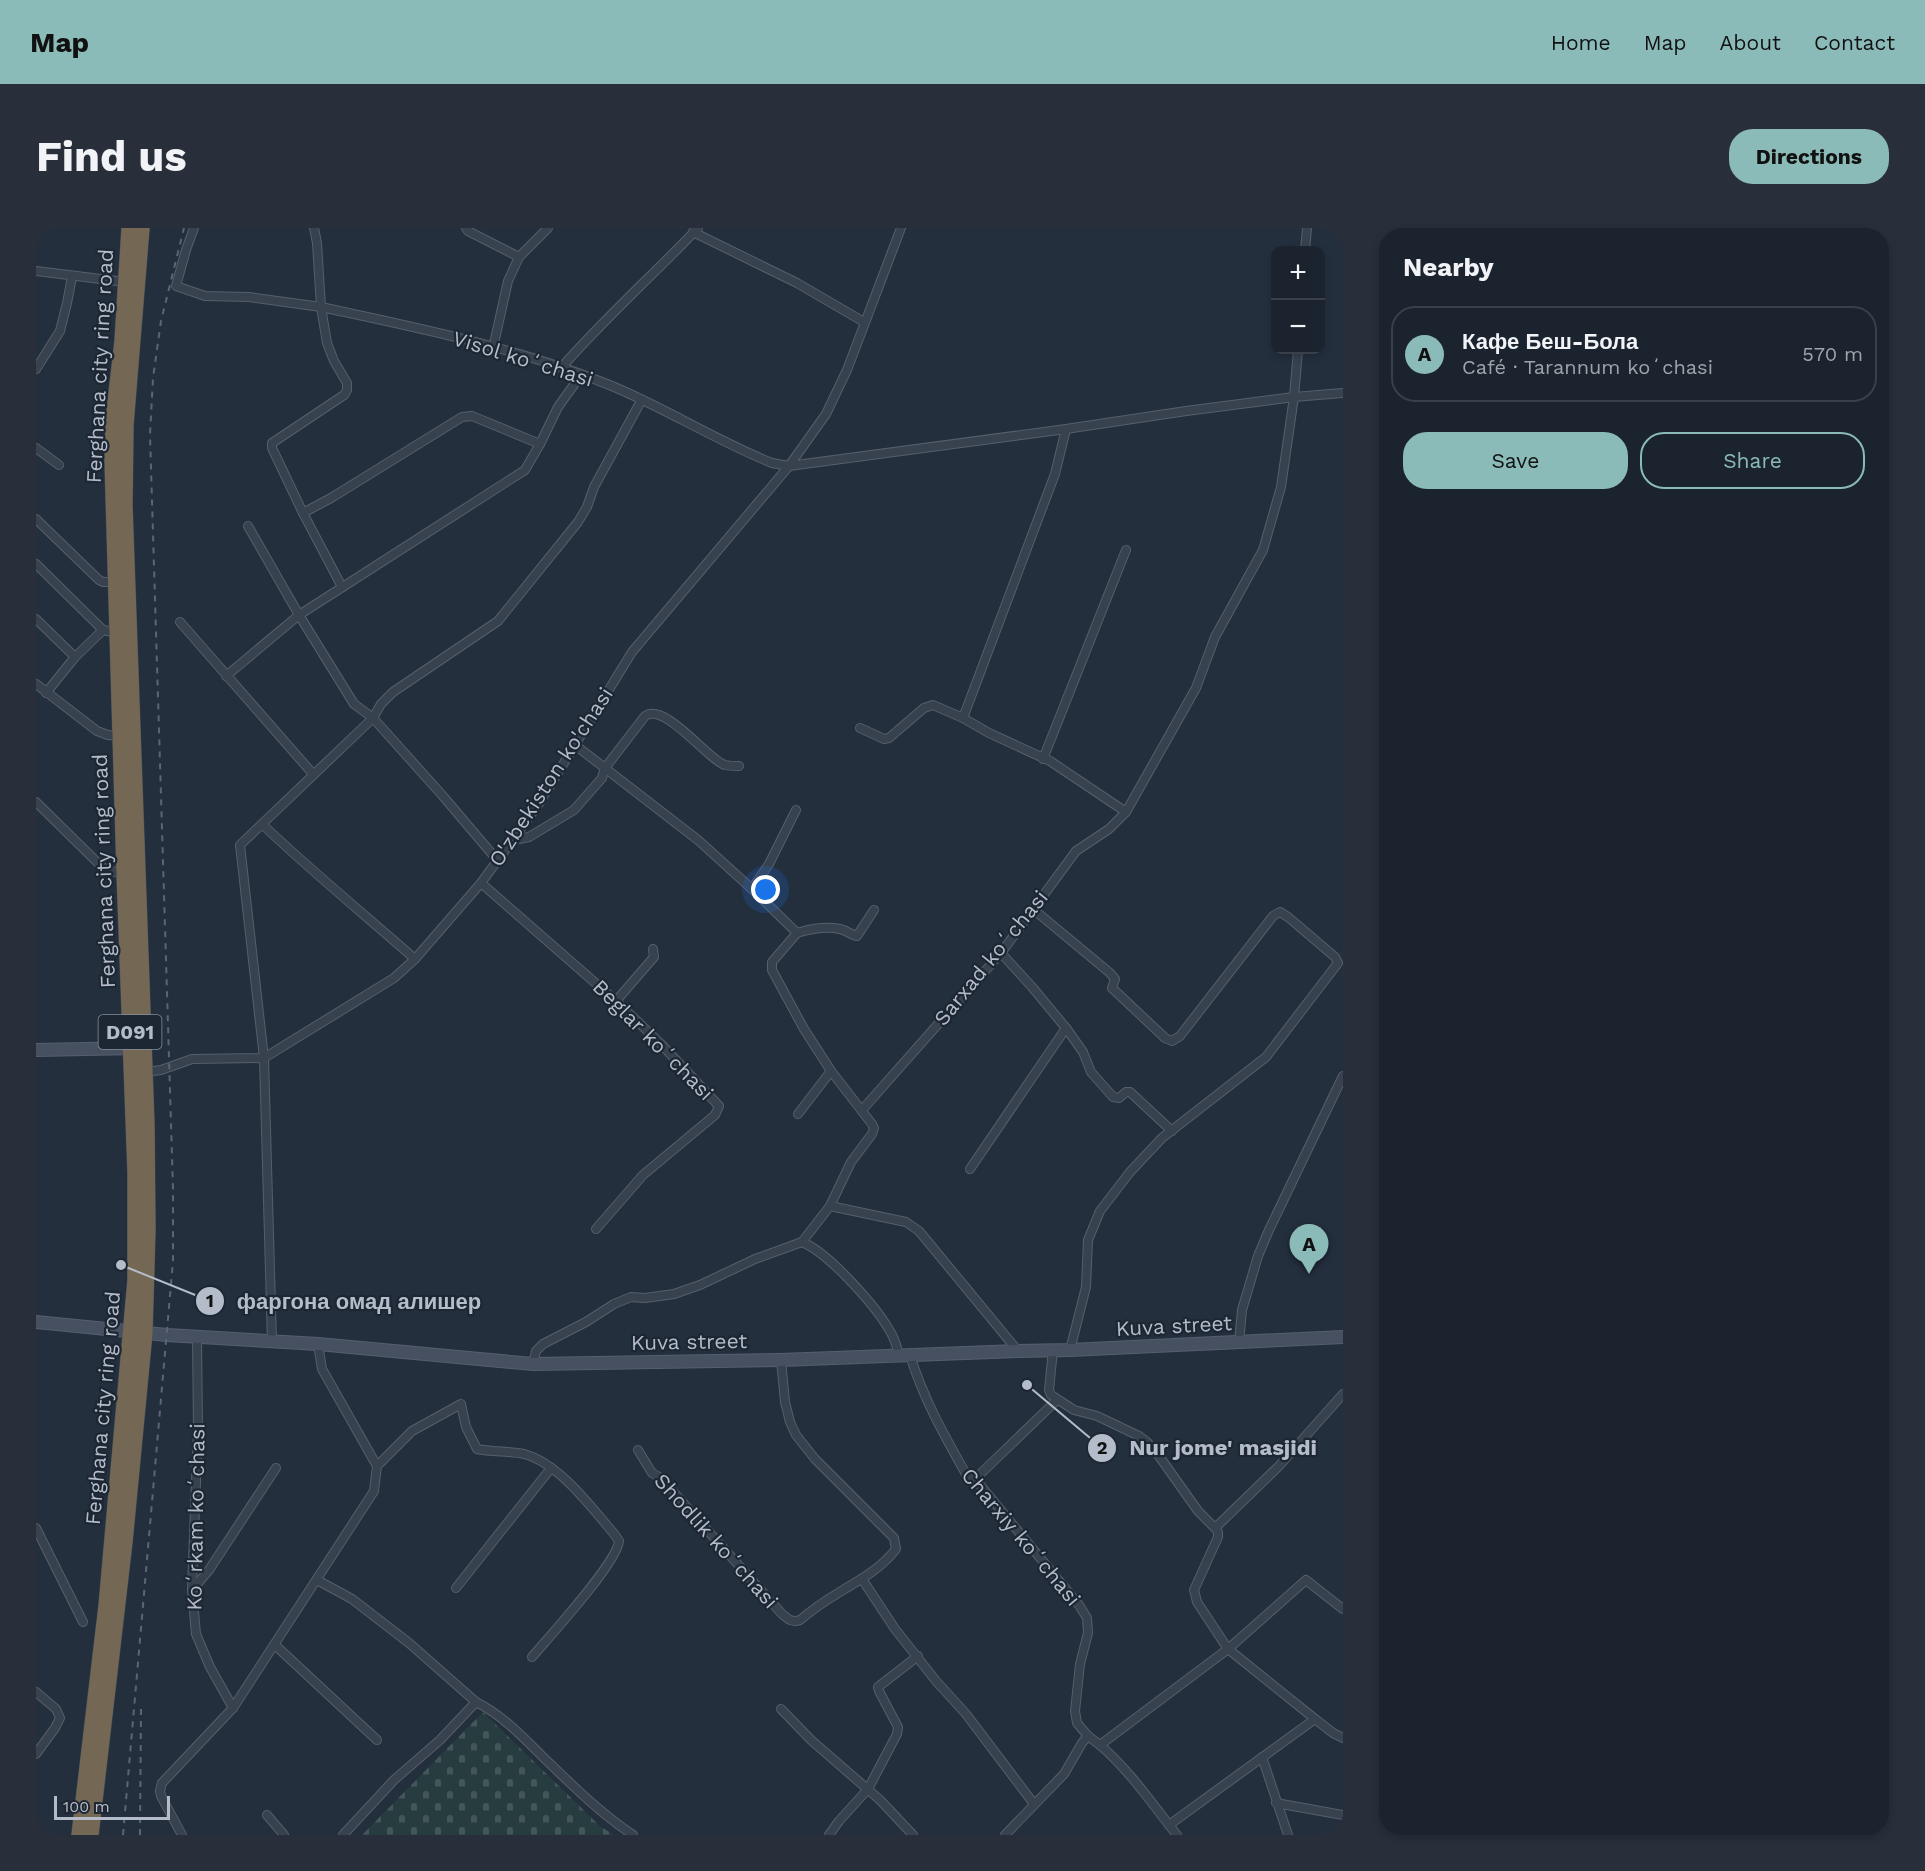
<!DOCTYPE html>
<html lang="en">
<head>
<meta charset="utf-8">
<style>
	:root { --surface:#1b232e; --page:#282f3a; --text:#f1f3f6; --muted:#a0a4aa; --line:#39404a; --accent:#8bbbb9 }
	body { margin:0; font-family:"Work Sans",sans-serif; background:var(--page); color:var(--text) }
	.controls { position:absolute; right:18px; top:18px; display:grid; overflow:hidden; border-radius:12px; box-shadow:0 3px 9px #0003 }
	.controls button { width:54px; height:54px; display:grid; place-items:center; padding:0; border:0; border-bottom:2px solid var(--line); background:var(--surface); color:var(--text); font:30px sans-serif }
	.scale { position:absolute; left:18px; bottom:15px; width:116px; box-sizing:border-box; padding-left:6px; border:3px solid #b4bcc9; border-top:0; font-size:16px; line-height:21px; white-space:nowrap; color:#b4bcc9; -webkit-text-stroke:4px #1d2633; paint-order:stroke }
	.you { position:absolute; left:730px; top:662px; width:21px; height:21px; margin:-15px; border:4px solid #fff; border-radius:50%; background:#1a73e8; box-shadow:0 0 0 9px #1a73e833 }
	.badge { display:grid; place-items:center; width:39px; height:39px; border-radius:50%; background:var(--accent); color:#111; font-size:20px; font-weight:700 }
	.pin { position:absolute; translate:-50% -50px; filter:drop-shadow(0 2px 3px #0008) }
	.pin::after { content:''; position:absolute; top:32px; width:21px; height:18px; background:inherit; clip-path:polygon(0 0,100% 0,50% 100%) }
	.list { margin:0; padding:0; list-style:none }
	h2 { display:flex; justify-content:space-between; align-items:center; height:78px; margin:0; padding:0 24px; font-size:26px }
	h2 small { font-size:20px; font-weight:400; color:var(--muted) }
	.list li { display:grid; grid-template-columns:39px 1fr auto; gap:18px; align-items:center; box-sizing:border-box; height:96px; margin:0 12px 12px; padding:0 12px; border:2px solid var(--line); border-radius:24px }
	.list b { display:block; font-size:22px; white-space:nowrap }
	.list p { margin:0; font-size:20px; white-space:nowrap; color:var(--muted) }
	.list em { font-size:20px; font-style:normal; color:var(--muted) }
	.actions { display:flex; gap:12px; padding:18px 24px }
	.actions a { flex:1; padding:14px 0; border:2px solid var(--accent); border-radius:24px; text-align:center; font-size:21px; color:var(--accent) }
	.actions .main { background:var(--accent); color:#111 }
	.map { position:relative; flex:none; width:1307px; height:1607px; overflow:hidden; border-radius:24px }
	header { display:flex; align-items:center; gap:36px; box-sizing:border-box; height:84px; padding:0 30px; background:var(--accent); color:#111 }
	header strong { font-size:28px }
	nav { display:flex; gap:33px; margin-inline-start:auto; font-size:21px }
	.intro { display:flex; align-items:center; justify-content:space-between; box-sizing:border-box; height:144px; padding:0 36px }
	h1 { margin:0; font-size:42px }
	.button { padding:15px 27px; border-radius:24px; background:var(--accent); color:#111; font-size:21px; font-weight:700 }
	main { display:flex; gap:36px; padding:0 36px }
	aside { flex:1; background:var(--surface); border-radius:24px; box-shadow:0 3px 9px #0003 }
	.map>svg:first-child { display:block }
	.cemetery { fill:url(#cemetery-stones) }
	.lines { fill:none; stroke-linecap:round; stroke-linejoin:round }
	.street-casing { stroke:#565f6c; stroke-width:10 }
	.secondary-casing { stroke:#565f6c; stroke-width:14 }
	.highway-casing { stroke:#434c59; stroke-width:16 }
	.street { stroke:#38414e; stroke-width:8 }
	.secondary { stroke:#465061; stroke-width:12 }
	.highway { stroke:#746855; stroke-width:15 }
	.rail { stroke:#5a6575; stroke-width:2; stroke-dasharray:6 6; stroke-linecap:butt }
	.labels { text-anchor:middle; stroke-width:4.5; stroke-linejoin:round; paint-order:stroke }
	.shield { fill:#1d2633; stroke:#878f9c; stroke-width:1.5 }
	.shield-label { font-size:20px; font-weight:bold; fill:#b4bcc9 }
	.street-label { font-size:21px; fill:#b4bcc9; stroke:#1d2633 }
	.leader { fill:none; stroke:#b4bcc9; stroke-width:2 }
	.callout-dot { fill:#b4bcc9; stroke:#1d2633; stroke-width:2 }
	.mark-label { font-size:18px; text-anchor:middle; font-weight:bold; fill:#111 }
	.callout-label { font-size:22px; text-anchor:middle; font-weight:bold; fill:#b4bcc9; stroke:#1d2633; stroke-width:4.5; stroke-linejoin:round; paint-order:stroke }
</style>
</head>
<body>
<header>
<strong>Map</strong>
<nav><a>Home</a><a>Map</a><a>About</a><a>Contact</a></nav>
</header>
<div class="intro"><h1>Find us</h1><a class="button">Directions</a></div>
<main>
<div class="map">
<svg width="1307" height="1607" viewBox="0 0 1307 1607">
	<defs>
		<pattern id="cemetery-stones" width="16" height="16" patternUnits="userSpaceOnUse" patternTransform="scale(1.5)"><rect width="16" height="16" fill="#263c3f"/><path d="M2 7V4a2 2 0 0 1 4 0v3zM10 15v-3a2 2 0 0 1 4 0v3z" fill="#435659"/></pattern>
	</defs>
	<rect width="100%" height="100%" fill="#242f3e"/>
	<path class="cemetery" d="M447 1484 564 1598 578 1607H326Z"/>
	<g class="lines">
		<defs>
			<g id="street">
				<path d="M158 0 150 22 140 58 169 68 213 69 285 79 291 115 298 133 311 155V162L308 167 236 215V220L267 285"/>
				<path d="M278 0 281 15 285 79C382 100 483 120 576 158 631 181 681 213 736 235L753 238 1030 201 1150 183 1258 169 1307 165"/>
				<path d="M430 0 432 3 483 29 512 0"/>
				<path d="M657 4 761 55 828 94"/>
				<path d="M1269 22 1271 0"/>
				<path d="M0 43 89 54"/>
				<path d="M457 120 472 53 483 29"/>
				<path d="M525 140C568 91 617 47 662 0"/>
				<path d="M0 141 24 103 31 75 36 49"/>
				<path d="M504 216 522 179 545 147"/>
				<path d="M0 220 23 237"/>
				<path d="M0 291 63 352 67 354H80"/>
				<path d="M212 298 263 387 318 476 337 490 406 567 462 633"/>
				<path d="M0 336 67 402"/>
				<path d="M0 391 39 429"/>
				<path d="M144 394 277 546"/>
				<path d="M190 448 263 387 489 242 504 216 436 188 426 189 295 270 267 285 306 359"/>
				<path d="M0 456 61 503 72 507 84 508"/>
				<path d="M10 465 39 429 67 402 81 405"/>
				<path d="M927 490 1019 246 1030 201"/>
				<path d="M824 500 848 511 853 510 888 480 897 477 927 490 953 505 1014 533 1090 584"/>
				<path d="M1007 531 1090 322"/>
				<path d="M0 574 64 637 74 643 88 645"/>
				<path d="M226 596C275 643 328 686 379 731"/>
				<path d="M478 612 493 609 538 582 566 550 569 540 609 488C629 474 671 531 689 537 693 538 699 538 703 538"/>
				<path d="M445 655 580 773 625 816 683 878 679 887 607 947 560 1001"/>
				<path d="M716 661 733 636 760 582"/>
				<path d="M997 681 1074 745 1079 751 1076 760 1129 810 1136 813 1144 808 1237 688 1244 684 1252 689 1299 729 1302 735 1230 829 1126 910 1094 944 1064 983 1052 1012 1050 1059 1034 1122"/>
				<path d="M761 705C774 701 790 698 804 701 810 702 815 707 821 708L838 682"/>
				<path d="M965 725 996 759 1030 800 1047 824 1055 844 1077 869 1083 870 1090 864H1094L1136 903"/>
				<path d="M580 773 618 729 617 721"/>
				<path d="M109 844 125 842 156 831 228 830 204 617 337 490 345 476 357 464 462 393 542 294 551 279 558 259 605 173"/>
				<path d="M826 882 965 725 1040 623 1073 601 1090 584 1160 460 1179 409 1227 322 1245 259 1258 169 1262 122"/>
				<path d="M762 886 795 843"/>
				<path d="M934 941 1030 800"/>
				<path d="M794 978 870 994 883 1003 982 1123"/>
				<path d="M766 1014C793 1025 841 1079 855 1105 859 1111 861 1120 863 1127"/>
				<path d="M236 1114 228 830 358 750 379 731 445 655 504 574 596 424 753 238 790 186 811 142 865 0"/>
				<path d="M1203 1115 1206 1082 1222 1028 1233 1002 1307 848"/>
				<path d="M1017 1122 1013 1162 1015 1167 1038 1182 1061 1188 1103 1208 1111 1214 1123 1228 1162 1283 1179 1300 1242 1239 1307 1166"/>
				<path d="M874 1127C887 1170 908 1207 930 1246L939 1251 1043 1377 1051 1390 1052 1405 1044 1436 1039 1483 1041 1495 1052 1508 1046 1515 1028 1546 969 1607"/>
				<path d="M497 1136 500 1123 507 1116 550 1094 578 1076 595 1069 609 1070 638 1066 664 1057 719 1031 766 1014 794 978 815 934 836 906 838 900 836 896 795 843 768 801 736 742V734L761 705 716 661 662 612 539 517"/>
				<path d="M602 1222 616 1245 625 1250 746 1386C752 1391 756 1395 764 1392 775 1383 787 1374 799 1367 821 1353 844 1342 860 1321L858 1310 779 1231 760 1207 754 1194 749 1174 745 1132"/>
				<path d="M341 1238 376 1203 425 1176 430 1199 441 1221C456 1224 473 1223 488 1226 523 1235 556 1280 579 1307L583 1313C581 1335 513 1409 496 1429"/>
				<path d="M939 1251 1021 1172"/>
				<path d="M0 1300 47 1394"/>
				<path d="M1179 1300 1182 1304V1309L1158 1362 1161 1374 1192 1421 1279 1491"/>
				<path d="M826 1351 859 1401 900 1453 930 1486 998 1576"/>
				<path d="M281 1352 316 1371 373 1415 440 1474"/>
				<path d="M420 1360 515 1240"/>
				<path d="M157 1361 173 1342 240 1240"/>
				<path d="M239 1417 341 1512"/>
				<path d="M0 1464 20 1481 24 1490 19 1500 0 1526"/>
				<path d="M197 1480 338 1263 341 1238 286 1141 282 1116"/>
				<path d="M745 1481 775 1512 844 1572 877 1607"/>
				<path d="M1052 1508 1064 1517 1192 1421 1270 1352 1307 1381"/>
				<path d="M1064 1517C1094 1543 1117 1577 1141 1607"/>
				<path d="M1226 1529 1252 1607"/>
				<path d="M1240 1575 1307 1587"/>
				<path d="M231 1587 248 1607"/>
				<path d="M1133 1597 1279 1491 1297 1505 1307 1510"/>
				<path d="M146 1607 125 1568 124 1563 126 1555 197 1480 174 1439 160 1406 156 1361 162 1201 161 1109"/>
				<path d="M307 1607 358 1552 404 1512 440 1474C466 1487 486 1508 507 1529 536 1557 564 1585 597 1607"/>
				<path d="M793 1607 803 1593 832 1561 861 1506 862 1499 843 1463 842 1459 882 1428"/>
			</g>
			<g id="secondary">
				<path d="M0 822 101 820"/>
				<path d="M0 1094 131 1107 282 1116 497 1136 745 1132 982 1123 1034 1122 1307 1109"/>
			</g>
			<g id="highway">
				<path d="M43 1607 70 1378 99 1052V945L88 645 76 232 77 192 86 113 93 0"/>
				<path d="M55 1607 89 1314 109 1105 112 1001 111 897 89 278 90 197 106 0"/>
			</g>
		</defs>
		<use href="#street" class="street-casing"/>
		<use href="#secondary" class="secondary-casing"/>
		<use href="#highway" class="highway-casing"/>
		<use href="#street" class="street"/>
		<use href="#secondary" class="secondary"/>
		<use href="#highway" class="highway"/>
		<g class="rail">
			<path d="M87 1607 137 1033V961L114 207 117 150 125 93 148 0"/>
			<path d="M104 1607 105 1481"/>
		</g>
	</g>
	<g class="labels">
		<rect class="shield" x="62.5" y="787" width="63" height="34" rx="4.5"/>
		<g class="shield-label">
			<text x="94" y="811">D091</text>
		</g>
		<g class="street-label">
			<text transform="translate(487 131) rotate(17)" y="7">Visol koʻchasi</text>
			<text transform="translate(64 138) rotate(-87)" y="7">Ferghana city ring road</text>
			<text transform="translate(515 549) rotate(-57)" y="7">O'zbekiston ko'chasi</text>
			<text transform="translate(68 643) rotate(-92)" y="7">Ferghana city ring road</text>
			<text transform="translate(955 730) rotate(-51)" y="7">Sarxad koʻchasi</text>
			<text transform="translate(617 812) rotate(45)" y="7">Beglar koʻchasi</text>
			<text transform="translate(1138 1098) rotate(-3)" y="7">Kuva street</text>
			<text transform="translate(653 1114) rotate(-1)" y="7">Kuva street</text>
			<text transform="translate(67 1180) rotate(-85)" y="7">Ferghana city ring road</text>
			<text transform="translate(160 1289) rotate(-89)" y="7">Koʻrkam koʻchasi</text>
			<text transform="translate(985 1309) rotate(50)" y="7">Charxiy koʻchasi</text>
			<text transform="translate(680 1313) rotate(48)" y="7">Shodlik koʻchasi</text>
		</g>
	</g>
	<path class="leader" d="M85 1037L174 1073M991 1157L1066 1220"/>
	<g class="callout-dot">
		<circle cx="85" cy="1037" r="6"/>
		<circle cx="991" cy="1157" r="6"/>
		<circle cx="174" cy="1073" r="15"/>
		<circle cx="1066" cy="1220" r="15"/>
	</g>
	<g class="mark-label">
		<text x="174" y="1079">1</text>
		<text x="1066" y="1226">2</text>
	</g>
	<g class="callout-label">
		<text x="323" y="1081">фаргона омад алишер</text>
		<text x="1187" y="1227">Nur jome' masjidi</text>
	</g>
</svg>
<div class="controls">
<button>+</button>
<button>−</button>
</div>
<div class="scale">100 m</div>
<div class="you"></div>
<div class="pin badge" style="left:1273px;top:1046px">A</div>
</div>
<aside>
<h2>Nearby<small></small></h2>
<ul class="list">
<li><span class="badge">A</span><div><b>Кафе Беш-Бола</b><p>Café · Tarannum koʻchasi</p></div><em>570 m</em></li>
</ul>
<div class="actions"><a class="main">Save</a><a>Share</a></div>
</aside>
</main>
</body>
</html>
